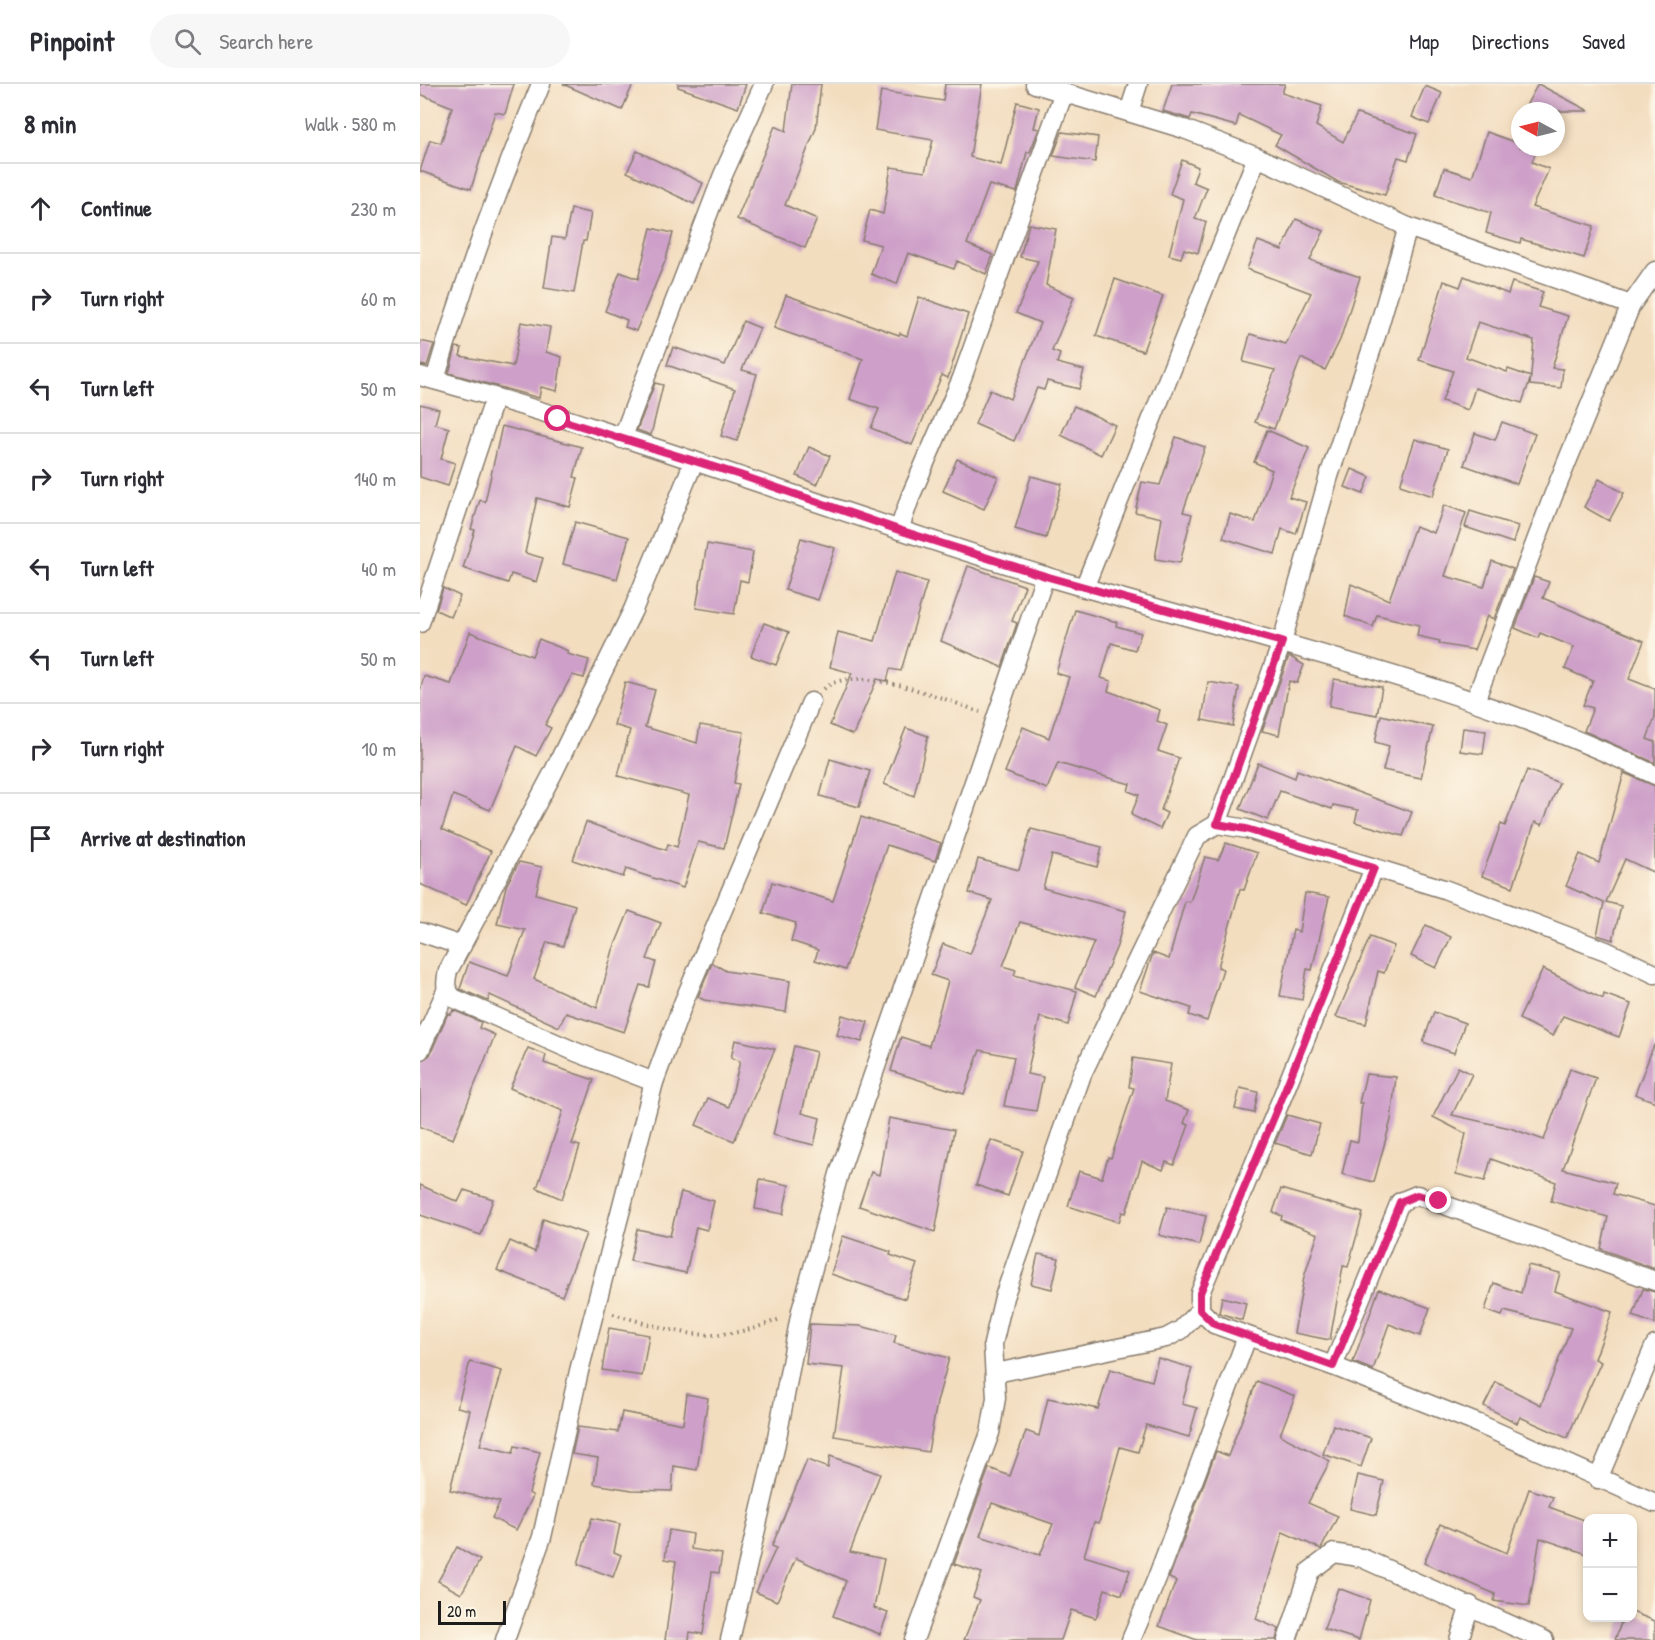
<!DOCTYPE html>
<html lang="en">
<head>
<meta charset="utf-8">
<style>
	:root { --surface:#fff; --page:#f7f7f7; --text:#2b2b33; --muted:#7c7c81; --line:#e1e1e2 }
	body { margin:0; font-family:"Patrick Hand",sans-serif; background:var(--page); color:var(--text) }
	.controls { position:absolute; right:18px; bottom:18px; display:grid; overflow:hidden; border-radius:12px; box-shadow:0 3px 9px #0003 }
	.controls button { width:54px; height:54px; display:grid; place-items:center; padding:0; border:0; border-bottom:2px solid var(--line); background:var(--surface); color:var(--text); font:30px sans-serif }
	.compass { position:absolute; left:1091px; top:18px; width:54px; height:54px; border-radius:50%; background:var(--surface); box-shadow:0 3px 9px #0003; rotate:277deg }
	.scale { position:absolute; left:18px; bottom:15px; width:68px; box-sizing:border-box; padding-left:6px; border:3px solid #1c1c1c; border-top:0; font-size:16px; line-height:21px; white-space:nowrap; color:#1c1c1c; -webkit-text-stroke:4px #fcf5e5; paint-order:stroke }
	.stop { position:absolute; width:18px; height:18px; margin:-14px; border:4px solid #db2777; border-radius:50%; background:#fff }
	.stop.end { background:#db2777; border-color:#fff; box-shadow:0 2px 6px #0008 }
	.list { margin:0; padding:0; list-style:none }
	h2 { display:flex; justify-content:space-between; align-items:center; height:78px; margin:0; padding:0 24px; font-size:26px }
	h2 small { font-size:20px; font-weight:400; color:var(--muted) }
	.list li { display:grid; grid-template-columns:39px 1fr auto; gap:18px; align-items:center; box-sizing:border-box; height:90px; padding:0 24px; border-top:2px solid var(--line) }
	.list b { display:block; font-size:22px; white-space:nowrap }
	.list em { font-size:20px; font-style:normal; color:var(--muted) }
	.icon { flex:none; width:33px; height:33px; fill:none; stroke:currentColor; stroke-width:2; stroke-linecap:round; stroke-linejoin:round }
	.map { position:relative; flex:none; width:1235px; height:1556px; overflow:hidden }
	header { display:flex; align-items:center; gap:36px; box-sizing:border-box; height:84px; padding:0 30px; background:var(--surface); border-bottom:2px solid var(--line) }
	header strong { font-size:28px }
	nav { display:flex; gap:33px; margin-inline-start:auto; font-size:21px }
	.search { width:420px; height:54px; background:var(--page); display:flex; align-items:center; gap:15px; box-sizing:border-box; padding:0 21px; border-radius:33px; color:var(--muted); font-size:22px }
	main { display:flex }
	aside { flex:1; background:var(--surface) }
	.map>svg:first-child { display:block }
	.building { fill:#cea0c9; fill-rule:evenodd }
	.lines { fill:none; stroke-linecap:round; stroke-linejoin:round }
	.minor-casing { stroke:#887c6e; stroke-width:21 }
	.path { stroke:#887c6e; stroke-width:4; stroke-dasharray:1.5 4.5; stroke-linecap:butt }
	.minor { stroke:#fff; stroke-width:18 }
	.route { stroke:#db2777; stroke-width:8 }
</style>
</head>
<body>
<header>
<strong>Pinpoint</strong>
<div class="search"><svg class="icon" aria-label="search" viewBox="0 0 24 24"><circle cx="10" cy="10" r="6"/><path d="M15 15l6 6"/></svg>Search here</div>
<nav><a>Map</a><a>Directions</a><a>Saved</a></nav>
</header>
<main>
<aside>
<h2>8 min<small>Walk · 580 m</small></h2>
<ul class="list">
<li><svg class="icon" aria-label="ahead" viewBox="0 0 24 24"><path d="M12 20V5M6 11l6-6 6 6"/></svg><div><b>Continue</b></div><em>230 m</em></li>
<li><svg class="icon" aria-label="right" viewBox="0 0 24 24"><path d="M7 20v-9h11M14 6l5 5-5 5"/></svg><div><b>Turn right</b></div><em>60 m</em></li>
<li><svg class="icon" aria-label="left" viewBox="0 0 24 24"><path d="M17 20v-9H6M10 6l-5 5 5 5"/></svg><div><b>Turn left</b></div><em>50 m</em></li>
<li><svg class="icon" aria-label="right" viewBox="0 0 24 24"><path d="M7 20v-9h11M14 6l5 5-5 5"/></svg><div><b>Turn right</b></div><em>140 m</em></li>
<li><svg class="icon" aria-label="left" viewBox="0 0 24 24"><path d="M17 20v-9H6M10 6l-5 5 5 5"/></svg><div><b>Turn left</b></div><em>40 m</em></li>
<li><svg class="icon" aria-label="left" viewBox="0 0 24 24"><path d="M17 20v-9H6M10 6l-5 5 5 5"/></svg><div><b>Turn left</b></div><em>50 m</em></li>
<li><svg class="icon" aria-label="right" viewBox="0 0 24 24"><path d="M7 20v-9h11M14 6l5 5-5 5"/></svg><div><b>Turn right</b></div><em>10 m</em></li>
<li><svg class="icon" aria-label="arrive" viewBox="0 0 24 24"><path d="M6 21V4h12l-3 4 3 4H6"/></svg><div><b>Arrive at destination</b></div></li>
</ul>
</aside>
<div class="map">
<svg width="1235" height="1556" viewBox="0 0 1235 1556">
	<rect width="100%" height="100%" fill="#fcf5e5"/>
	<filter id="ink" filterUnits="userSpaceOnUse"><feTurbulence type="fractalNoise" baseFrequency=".0167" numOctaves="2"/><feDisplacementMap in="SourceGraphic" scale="12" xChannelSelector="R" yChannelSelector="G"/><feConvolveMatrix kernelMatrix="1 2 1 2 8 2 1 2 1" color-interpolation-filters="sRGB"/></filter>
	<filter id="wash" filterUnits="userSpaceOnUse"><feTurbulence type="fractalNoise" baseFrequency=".008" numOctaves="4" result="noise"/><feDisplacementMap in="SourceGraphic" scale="24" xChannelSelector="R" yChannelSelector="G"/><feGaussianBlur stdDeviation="1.35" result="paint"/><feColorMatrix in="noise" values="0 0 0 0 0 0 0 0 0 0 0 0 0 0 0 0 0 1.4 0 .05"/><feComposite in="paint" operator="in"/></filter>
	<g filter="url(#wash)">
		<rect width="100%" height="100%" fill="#f3ddbf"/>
		<g id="blocks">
			<g class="building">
				<path d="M0 0H94L85 30 75 28 51 105 0 87 10 56 21 59 32 23 0 10Z"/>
				<path d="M143 0H213L202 26Z"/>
				<path d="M258 0H326L318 24 258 3Z"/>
				<path d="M372 0H401L396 44 365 121 397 135 385 164 317 135 355 42 366 47Z"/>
				<path d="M525 0H562L550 73 581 81 597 18 619 24 614 44 619 45 610 68H607L597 108 569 101 547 160 573 171 566 190 537 177 534 185 488 169 477 200 451 190 461 161 442 156 450 126 463 130 471 83 505 88 513 56 455 46 461 7 523 17Z"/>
				<path d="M752 0H865L862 9 902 22 896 42 923 58 937 30 997 50 988 76 978 73 965 111 918 98 855 61 861 51 819 31 816 42 772 30 770 35 743 27Z"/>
				<path d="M1118 0 1169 27H1121L1107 20Z"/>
				<path d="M1005 2 1022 9 1009 40 992 33Z"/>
				<path d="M642 48 678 53 675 78 633 72Z"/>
				<path d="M1067 48 1100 60V63L1117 65 1112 78 1129 85 1112 123 1174 142 1164 174 1101 155 1100 159 1066 149 1071 129 1015 111 1024 84 1052 93Z"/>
				<path d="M217 67 283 99 274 120 207 88Z"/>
				<path d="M762 76 778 83 773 98 787 104 775 135 786 138 778 169 764 165 761 174 749 171 763 115 750 110Z"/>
				<path d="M151 125 171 129 166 157H163L154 209 124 204 132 153 145 155Z"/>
				<path d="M876 135 904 147 890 176 940 193 920 256 905 286 881 274 854 345 835 338 855 286 823 278 830 250 866 260 891 209 827 185 838 157 862 166Z"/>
				<path d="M609 140 636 145 626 201 654 213 632 267 640 270 637 279 664 286 659 305 627 297 624 306 617 304 594 357 555 340 570 306 590 315 620 239 596 229 618 177 600 173Z"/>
				<path d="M231 144 253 149 246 175 216 247 205 243 207 236 185 227 200 188 218 195Z"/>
				<path d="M1044 192 1088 210 1092 198 1123 208 1118 223 1148 232 1132 284 1143 285 1141 304 1110 301 1114 256 1058 238 1046 273 1087 288 1088 285 1111 293 1102 319 1055 304 1048 326 1022 317 1033 287 999 276 1024 197 1040 203Z"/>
				<path d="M695 195 743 212 723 267 676 252Z"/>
				<path d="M366 211 479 251 480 249 487 252 499 213 548 230 528 294 522 291 492 361 451 344 459 325 430 315 443 275 354 244Z"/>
				<path d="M323 237 340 244 322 286 337 290 317 357 301 352 315 305 247 281 253 263 305 281Z"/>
				<path d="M101 238 130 243 126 268 142 273 137 307 121 303 119 314 29 289 36 263 42 264 40 272 93 282Z"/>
				<path d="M0 257 14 260 7 282 0 281Z"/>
				<path d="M235 299 243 301 231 351 217 346Z"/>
				<path d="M0 320 19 325 15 340 29 344 21 375 35 379 28 402 0 393Z"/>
				<path d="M654 322 695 341 681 371 641 351Z"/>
				<path d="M1082 338 1115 350 1097 400 1044 381 1055 349 1075 356Z"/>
				<path d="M82 342 162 363 154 393 158 394 150 423 117 414 105 469 123 474 116 498 91 490 88 499 43 484 55 446 51 445 60 416 65 418Z"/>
				<path d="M847 346 889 364 869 413 886 418 876 450 862 445 855 470 803 454 810 430 835 438 852 386 834 378Z"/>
				<path d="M756 353 785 363 763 428 772 430 760 479 735 475 742 434 715 428 722 398 740 401Z"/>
				<path d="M995 355 1028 365 1013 412 980 401Z"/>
				<path d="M389 363 410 372 397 401 377 392Z"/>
				<path d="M537 375 578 393 564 425 523 407Z"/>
				<path d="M932 385 950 393 943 410 925 403Z"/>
				<path d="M611 392 642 400 626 454 595 445Z"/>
				<path d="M1179 395 1204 409 1189 437 1164 423Z"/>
				<path d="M1024 421 1046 429 1025 492 1064 503 1072 477 1093 485 1074 535 1067 532 1054 566 1019 560 1020 557 997 552 999 541 957 531 953 543 925 532 931 500 969 516 995 442 1014 449Z"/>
				<path d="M1050 427 1098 442 1093 459 1045 443Z"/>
				<path d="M155 438 209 453 197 495 143 480Z"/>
				<path d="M381 454 415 464 398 516 365 506Z"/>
				<path d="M287 460 333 468 328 498 320 496 314 530 276 524Z"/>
				<path d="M548 482 605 502 592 537 597 539 582 583 521 557Z"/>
				<path d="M475 488 507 498 481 587 470 585 467 597 457 595 433 651 410 641 432 589 410 583 418 548 455 557Z"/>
				<path d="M1114 493 1129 498 1123 514 1224 557 1209 595 1235 605V633L1227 655 1235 658V679L1164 647 1173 624 1163 621 1173 597 1145 585 1154 563 1120 549 1118 554 1095 544Z"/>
				<path d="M23 504 40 512 31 533 16 526Z"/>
				<path d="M655 526 697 538 696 542 721 549 715 566 691 559 681 594 691 597 688 607 740 626 737 637 747 641 738 667 759 674 741 726 747 729 740 745 711 731 719 711 708 707 710 700 638 679 627 705 585 688 603 643 629 654 649 593 636 589Z"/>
				<path d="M344 539 369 548 356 581 331 572Z"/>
				<path d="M50 548 112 572 119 555 148 567 147 570 169 576 164 594 152 591 125 641 131 644 116 672 97 662 70 726 33 711 22 745 71 767 46 821 0 800V607L4 592 31 600Z"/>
				<path d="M869 572 884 581 877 599 869 597 859 651 842 647Z"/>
				<path d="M914 595 962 603 957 631 909 622Z"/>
				<path d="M205 598 235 606 225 643 277 659 280 641 324 648 314 699 319 700 304 764 278 758 263 804 206 785 203 793 153 776 166 738 246 766 248 760 257 763 269 711 198 692 210 646 194 641Z"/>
				<path d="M788 598 819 603 813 642 782 636Z"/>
				<path d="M961 631 1013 643 1001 694 963 686 969 662 955 658Z"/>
				<path d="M486 644 508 652 494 712 464 700Z"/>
				<path d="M1043 644 1066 647 1063 670 1040 667Z"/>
				<path d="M410 675 450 687 439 723 400 712Z"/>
				<path d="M838 679 875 694 877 686 992 728 983 752 935 738 938 726 913 721 912 725 860 707 848 736 820 725Z"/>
				<path d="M1107 686 1139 699 1122 741 1115 738 1093 803 1062 792 1081 740 1085 742Z"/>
				<path d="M1204 689 1235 702V789L1205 775 1186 818 1201 822 1193 856 1177 851 1184 819 1146 802 1160 770 1179 779Z"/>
				<path d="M441 733 521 759 515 777 467 761 425 886 395 876 398 866 371 857 376 839 343 829 352 798 413 817Z"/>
				<path d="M611 745 682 763 677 783 632 771 623 804 706 827 697 862 676 912 655 903 674 858 600 838 583 882 596 886 594 891 657 907 648 941 620 933 607 990 623 993 616 1027 584 1022 594 973 560 966 544 1010 471 987 481 953 509 962 528 897 511 891 523 860 550 870 572 816 549 809 558 775 599 786Z"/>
				<path d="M806 759 837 769 824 806 820 805 798 883 803 885 787 937 769 931 771 924 720 907 733 869 749 875 765 817 770 818 785 773 798 776Z"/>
				<path d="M99 778 122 783 116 810 155 821 143 862 127 858 114 895 177 924 193 866 209 827 241 839 227 875 236 878 229 903 220 901 204 948 146 929 139 943 70 911 68 917 40 905 49 878 88 892 105 846 77 840 86 802Z"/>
				<path d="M885 809 909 813 892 886 887 885 882 916 860 912 873 846 879 848Z"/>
				<path d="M1006 841 1031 853 1016 884 991 872Z"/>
				<path d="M950 853 974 862 964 889 958 887 946 940 916 933Z"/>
				<path d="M292 879 306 887 370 897 366 928 284 916 278 913Z"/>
				<path d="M1123 885 1183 915 1184 910 1211 920 1199 953 1143 932 1133 952 1099 935Z"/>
				<path d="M33 926 61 938 59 944 75 951 33 1055 0 1043V977L10 971 28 929 31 931Z"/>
				<path d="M1014 928 1045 939 1034 969 1003 958Z"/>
				<path d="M422 931 448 938 442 958 417 951Z"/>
				<path d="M315 956 355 965 314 1057 276 1041 288 1014 309 1023 320 977 311 974Z"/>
				<path d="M1234 961H1235V1018L1215 1010Z"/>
				<path d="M374 962 396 968 382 1029 400 1034 394 1061 353 1051Z"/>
				<path d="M108 964 126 971 124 979 174 996 152 1060 160 1062 142 1115 117 1104 143 1027 90 1004Z"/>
				<path d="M713 974 751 980 745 1017 769 1026 764 1039 769 1041 754 1081 746 1078 743 1086 722 1077 706 1129 702 1128 699 1138 648 1122 659 1087 682 1094 688 1073 691 1074 714 1004 709 1003Z"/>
				<path d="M1038 983 1052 990 1032 1031 1090 1044 1124 1056 1150 985 1176 994 1143 1085 1196 1099 1193 1110 1235 1122V1185L1181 1165 1188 1133 1131 1117 1136 1098 1071 1075 1065 1097 1036 1090 1046 1050 1013 1033Z"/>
				<path d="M946 990 976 993 971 1036 954 1098 922 1090 930 1056 938 1058 942 1019H939Z"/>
				<path d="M820 1004 838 1008 834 1029 815 1025Z"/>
				<path d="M867 1031 900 1040 892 1070 855 1059Z"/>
				<path d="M469 1034 534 1046 515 1148 439 1122 451 1088 459 1091Z"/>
				<path d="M571 1056 603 1067 588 1112 556 1101Z"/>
				<path d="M340 1095 369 1101 363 1130 335 1125Z"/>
				<path d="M0 1101 38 1118 44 1106 73 1115 61 1151 0 1131Z"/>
				<path d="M861 1105 943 1129 928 1183 923 1182 910 1256 874 1249 884 1193 898 1150 861 1136 862 1132 853 1128Z"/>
				<path d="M261 1108 294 1117 287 1146 276 1143 266 1189 210 1177 217 1145 250 1152Z"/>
				<path d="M747 1123 786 1132 779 1161 739 1151Z"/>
				<path d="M123 1135 166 1150 142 1212 77 1186 90 1157 115 1168Z"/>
				<path d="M423 1152 471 1168 470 1171 497 1180 485 1215 411 1190Z"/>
				<path d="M618 1170 639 1174 632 1205 611 1200Z"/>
				<path d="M1108 1181 1140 1189 1135 1207 1192 1228 1175 1275 1181 1278 1147 1354 1100 1333 1097 1339 1064 1322 1076 1298 1121 1321 1151 1244 1084 1227 1082 1232 1065 1226 1074 1199 1101 1209Z"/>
				<path d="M959 1205 1010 1224 1000 1252 969 1240 953 1286 933 1278Z"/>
				<path d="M1223 1205 1235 1208V1240L1213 1232Z"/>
				<path d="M802 1213 826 1219 822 1236 799 1229Z"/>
				<path d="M390 1240 440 1242 476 1251 474 1259 529 1274 517 1318 508 1368 414 1352 424 1284 386 1280Z"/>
				<path d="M189 1244 229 1251 222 1292 182 1286Z"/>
				<path d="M738 1274 772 1284 762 1320 777 1324 769 1353 726 1341 718 1368 700 1363 679 1439 674 1438 664 1472 710 1486 702 1511 685 1505 676 1534 651 1526 641 1556H544L560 1516 553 1513 562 1489 534 1480 569 1384 590 1392 606 1347 619 1352 628 1314 678 1325 690 1285 732 1297ZM572 1419 633 1440 620 1471 560 1452Z"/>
				<path d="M50 1278 82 1287 60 1361 93 1369 95 1362 120 1368 109 1409 113 1412 96 1446 72 1434 80 1418 30 1406 50 1326 37 1323Z"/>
				<path d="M837 1297 875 1312 860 1351 910 1377 888 1419 918 1432 901 1465 863 1448 836 1535 859 1545 856 1556H777L739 1542 756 1497 749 1494 796 1367 808 1372Z"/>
				<path d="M267 1310 288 1314 277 1386 254 1382 252 1407 212 1406 174 1400 178 1374 152 1370 158 1343 198 1348 202 1328 263 1340Z"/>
				<path d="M913 1341 951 1354 941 1383 903 1370Z"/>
				<path d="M410 1372 460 1390 430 1468 464 1475 454 1524 468 1529 460 1550 413 1532 426 1497 376 1474 357 1517 336 1508 356 1464 352 1462 387 1376 408 1384Z"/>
				<path d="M938 1391 964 1397 956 1431 930 1425Z"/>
				<path d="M1109 1405 1133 1413 1129 1423 1167 1437V1470L1120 1454 1109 1522 1074 1517 1075 1510 1004 1479 1020 1440 1087 1469Z"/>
				<path d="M172 1434 200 1440 194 1468 201 1471 193 1493 158 1480Z"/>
				<path d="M249 1446 273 1450 271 1465 302 1470 299 1489 292 1488 283 1550 270 1548 269 1556H245L256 1477 245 1475Z"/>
				<path d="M37 1463 60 1476 41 1510 18 1497Z"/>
				<path d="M918 1504 950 1516 939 1556 904 1545Z"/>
				<path d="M1212 1528 1235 1537V1556H1195L1203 1533H1212Z"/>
			</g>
		</g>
	</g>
	<g filter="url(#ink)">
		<use href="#blocks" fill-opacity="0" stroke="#887c6e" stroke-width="1.5"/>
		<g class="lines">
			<defs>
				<g id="minor">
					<path d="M615 0 764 45 837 73 988 143 1211 221"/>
					<path d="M709 28 718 0"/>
					<path d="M0 292C212 350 418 430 628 493 832 554 1042 598 1235 691"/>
					<path d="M15 296C44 195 81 97 121 0"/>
					<path d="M202 355 303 91 344 0"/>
					<path d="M479 446 491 411 542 294 644 8"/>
					<path d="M664 504 837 73"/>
					<path d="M0 539 71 325"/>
					<path d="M1055 617 1135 407 1211 221 1235 187"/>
					<path d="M797 740 827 745 1024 805 1186 867 1235 890"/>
					<path d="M954 784 861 1016 780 1209V1226L794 1240 913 1282 1059 1340 1235 1419"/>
					<path d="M0 848 42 862"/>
					<path d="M0 966 26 907"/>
					<path d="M234 998 156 968 33 914C25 905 25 899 28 887L132 691 213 526 274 377"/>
					<path d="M913 1282 980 1118 997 1111 1235 1197"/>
					<path d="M576 1289 746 1254 761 1246 780 1226"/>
					<path d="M1178 1395 1235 1261"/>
					<path d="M85 1556 122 1453 159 1287 234 998 264 917 391 618"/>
					<path d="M310 1556 355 1364 381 1227 419 1090 625 492"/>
					<path d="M494 1556 570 1349 576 1314 573 1260 584 1213 662 990 777 752 797 740 862 558 909 392 956 252 988 143"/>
					<path d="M711 1556 737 1494 827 1253"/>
					<path d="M867 1556 890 1487 914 1469 942 1474 1124 1556"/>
					<path d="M1039 1556 1050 1521"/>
				</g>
			</defs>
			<use href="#minor" class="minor-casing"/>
			<g class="path">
				<path d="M404 605C433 577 527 616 560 628"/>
				<path d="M193 1230C262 1249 289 1263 360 1235"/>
			</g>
			<use href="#minor" class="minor"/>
		</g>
	</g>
	<g class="lines" filter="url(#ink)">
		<path class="route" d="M138 335 320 391 479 446 625 492 862 558 797 740 826 745 954 784 861 1016 780 1209V1226L794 1240 913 1282 980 1118 997 1111 1019 1117"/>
	</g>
</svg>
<div class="controls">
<button>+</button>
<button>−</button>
</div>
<svg class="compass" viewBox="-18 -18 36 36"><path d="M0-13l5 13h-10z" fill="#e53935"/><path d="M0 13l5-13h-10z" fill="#7c7c81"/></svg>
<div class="scale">20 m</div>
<div class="stop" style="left:138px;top:335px"></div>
<div class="stop end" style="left:1019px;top:1117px"></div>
</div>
</main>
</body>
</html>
